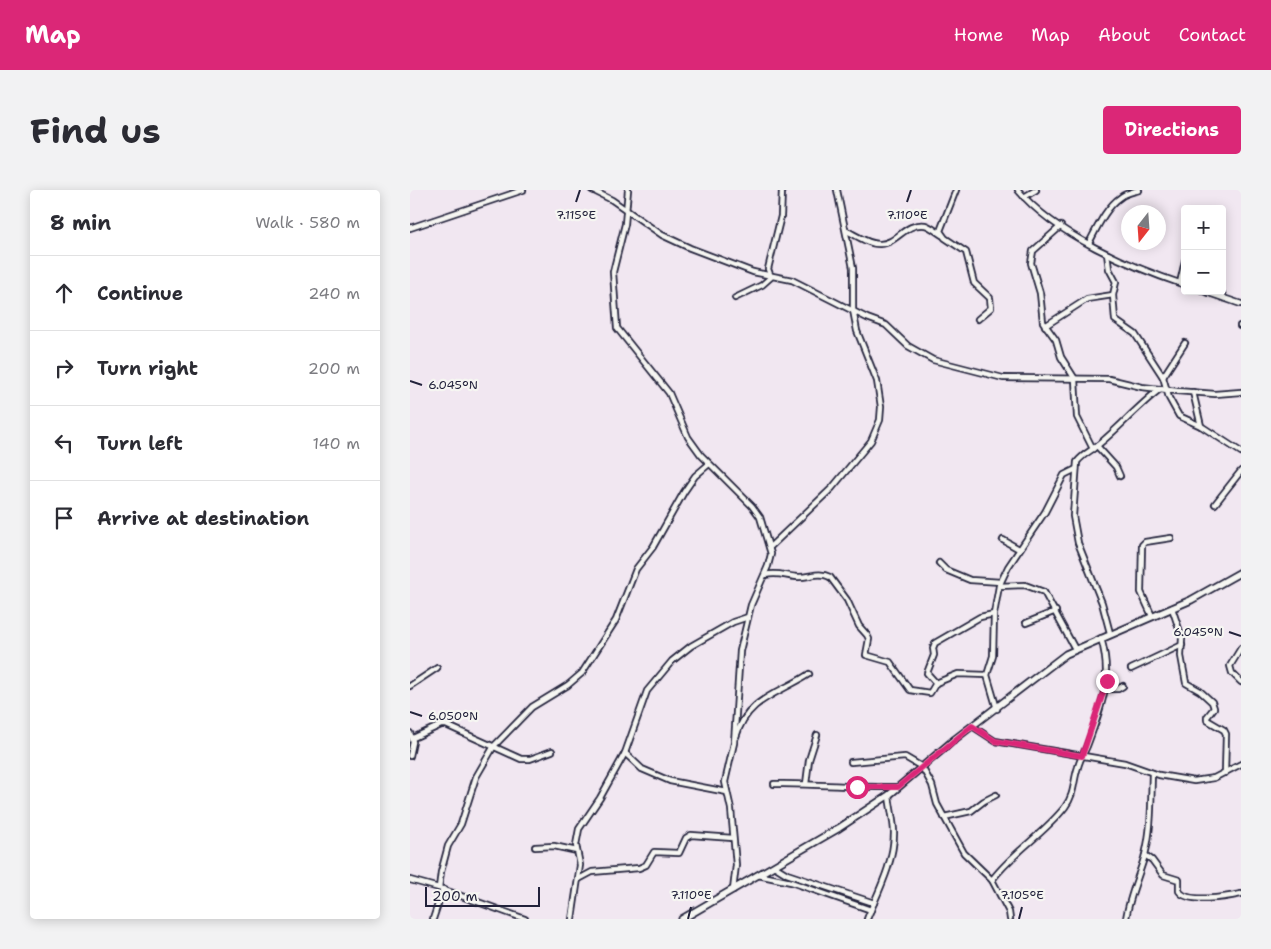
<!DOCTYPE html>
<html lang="en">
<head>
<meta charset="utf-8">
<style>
	:root { --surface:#fff; --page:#f2f2f3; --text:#2b2b33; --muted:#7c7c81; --line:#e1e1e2; --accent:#db2777 }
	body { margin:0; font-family:"Shantell Sans",sans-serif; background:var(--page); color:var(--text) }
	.controls { position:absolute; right:15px; top:15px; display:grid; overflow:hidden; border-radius:5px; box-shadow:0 2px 12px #0003 }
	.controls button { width:45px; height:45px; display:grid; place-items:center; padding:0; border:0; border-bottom:1px solid var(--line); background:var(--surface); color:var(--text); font:25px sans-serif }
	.compass { position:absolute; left:711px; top:15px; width:45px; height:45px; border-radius:50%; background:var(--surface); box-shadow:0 2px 12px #0003; rotate:197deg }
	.scale { position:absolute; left:15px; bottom:12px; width:115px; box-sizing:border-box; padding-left:5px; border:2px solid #22223b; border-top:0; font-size:14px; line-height:18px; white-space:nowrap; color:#22223b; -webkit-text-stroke:4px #f6f6f2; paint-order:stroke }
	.stop { position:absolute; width:15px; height:15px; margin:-11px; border:4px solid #db2777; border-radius:50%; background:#fff }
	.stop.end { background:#db2777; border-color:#fff; box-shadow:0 1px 5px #0008 }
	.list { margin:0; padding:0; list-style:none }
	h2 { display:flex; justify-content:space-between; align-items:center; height:65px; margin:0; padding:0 20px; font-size:21px }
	h2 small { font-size:16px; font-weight:400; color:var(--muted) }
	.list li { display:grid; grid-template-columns:32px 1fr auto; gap:15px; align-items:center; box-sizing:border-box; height:75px; padding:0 20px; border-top:1px solid var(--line) }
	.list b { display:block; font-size:19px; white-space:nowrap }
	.list em { font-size:16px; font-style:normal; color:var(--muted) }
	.icon { flex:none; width:28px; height:28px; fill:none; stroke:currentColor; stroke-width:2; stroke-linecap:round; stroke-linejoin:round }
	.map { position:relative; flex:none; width:831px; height:729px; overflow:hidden; border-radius:5px }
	header { display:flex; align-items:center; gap:30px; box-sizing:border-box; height:70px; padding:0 25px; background:var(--accent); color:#fff }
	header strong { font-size:24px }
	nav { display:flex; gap:28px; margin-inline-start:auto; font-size:18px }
	.intro { display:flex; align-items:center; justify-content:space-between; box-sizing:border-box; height:120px; padding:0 30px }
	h1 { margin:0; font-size:35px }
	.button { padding:12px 22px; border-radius:5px; background:var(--accent); color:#fff; font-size:18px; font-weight:700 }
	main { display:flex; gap:30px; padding:0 30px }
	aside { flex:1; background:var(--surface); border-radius:5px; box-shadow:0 2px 12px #0003 }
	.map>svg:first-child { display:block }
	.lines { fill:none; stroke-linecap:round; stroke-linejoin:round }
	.minor-casing { stroke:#22223b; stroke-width:8 }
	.major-casing { stroke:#22223b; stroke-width:9 }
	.minor { stroke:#f6f6f2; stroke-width:4.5 }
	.major { stroke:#f6f6f2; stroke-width:5.5 }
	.route { stroke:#db2777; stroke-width:6 }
	.ticks { fill:none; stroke:#22223b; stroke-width:2 }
	.ticks-label { font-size:12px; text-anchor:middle; fill:#22223b; stroke:#f6f6f2; stroke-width:4.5; stroke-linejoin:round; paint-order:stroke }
</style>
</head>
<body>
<header>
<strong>Map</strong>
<nav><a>Home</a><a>Map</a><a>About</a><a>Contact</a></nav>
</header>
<div class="intro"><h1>Find us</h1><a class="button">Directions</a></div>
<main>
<aside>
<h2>8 min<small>Walk · 580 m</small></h2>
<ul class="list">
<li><svg class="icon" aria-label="ahead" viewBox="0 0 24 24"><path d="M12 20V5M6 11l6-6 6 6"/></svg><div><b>Continue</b></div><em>240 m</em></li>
<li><svg class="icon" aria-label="right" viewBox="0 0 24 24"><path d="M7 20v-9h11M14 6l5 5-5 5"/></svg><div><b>Turn right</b></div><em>200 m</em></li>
<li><svg class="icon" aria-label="left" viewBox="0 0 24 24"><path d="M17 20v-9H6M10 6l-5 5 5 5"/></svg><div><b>Turn left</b></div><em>140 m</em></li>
<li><svg class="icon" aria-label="arrive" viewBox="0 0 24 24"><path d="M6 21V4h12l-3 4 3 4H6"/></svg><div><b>Arrive at destination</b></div></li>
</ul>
</aside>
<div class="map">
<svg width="831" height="729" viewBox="0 0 831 729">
	<rect width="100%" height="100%" fill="#f1e7f1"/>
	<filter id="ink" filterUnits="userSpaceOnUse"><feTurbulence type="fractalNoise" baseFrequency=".02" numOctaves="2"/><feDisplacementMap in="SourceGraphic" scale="10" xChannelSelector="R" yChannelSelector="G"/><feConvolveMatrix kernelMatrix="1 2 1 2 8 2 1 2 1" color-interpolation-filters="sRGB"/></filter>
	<g filter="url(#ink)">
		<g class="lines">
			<defs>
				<g id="minor">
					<path d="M182 0 202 10 252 45 280 58 343 82 382 90 457 128 476 135 498 156 523 170 593 188 699 189 732 197 767 201 805 204 831 202"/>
					<path d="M218 0 215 34 203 82 207 138 259 203 278 247 291 265 342 316 350 327 361 364 358 376 341 415 330 461 324 553 315 592 321 619 326 675 323 700"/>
					<path d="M546 0 530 41 535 48 556 62 564 93 580 108 581 118 568 129"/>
					<path d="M608 0C645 45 721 77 775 95"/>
					<path d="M614 7 626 0"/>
					<path d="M651 36 623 61 621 73 630 103 633 132 646 150 651 167 665 189 667 227 683 259"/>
					<path d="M0 38 113 0"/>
					<path d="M437 41C447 46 458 54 469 54 486 55 495 32 515 35 520 36 527 42 532 45"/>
					<path d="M679 53C687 38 696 17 711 7 716 3 723 2 729 0"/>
					<path d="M697 64 699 79 706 92 703 105 705 130 725 144 753 187 759 208 769 226 791 236 831 262"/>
					<path d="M770 93 775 71"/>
					<path d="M793 101 831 114"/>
					<path d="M811 101 814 108"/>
					<path d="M325 108 352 95 361 87 358 79 371 26 372 0"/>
					<path d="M635 136 677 109 703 105"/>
					<path d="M830 136H831"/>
					<path d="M753 187 775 153"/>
					<path d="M783 202 791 236"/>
					<path d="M687 256 706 277 710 286"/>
					<path d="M805 314 831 281"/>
					<path d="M593 350 609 359"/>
					<path d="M360 357 422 298 461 251 470 230 471 217 467 191 447 141 443 120V78L427 0"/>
					<path d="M529 373 536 380 560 390 591 392"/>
					<path d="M355 385C369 382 374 386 387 387 399 388 408 381 420 387L437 410 449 436 457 445 459 449 456 465 480 472 500 500 520 503 526 493"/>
					<path d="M589 396 615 395 634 402 665 459"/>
					<path d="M762 418 772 448 771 466 776 493 790 501 802 512 804 518 797 527V530L814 540 816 544 815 583"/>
					<path d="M742 426 731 402 732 355 735 352 761 348"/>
					<path d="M616 433 646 421"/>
					<path d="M700 443 692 413 668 353 663 326 667 272C673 264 681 261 688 255 710 237 728 216 750 199"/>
					<path d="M831 458 820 476 822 483 831 492"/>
					<path d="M721 479 772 455"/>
					<path d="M577 485 548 484 526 493 517 483 524 465 523 458 525 453 570 427 584 424"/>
					<path d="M0 496 27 478"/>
					<path d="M695 499H708L713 496"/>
					<path d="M587 519 577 485 583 466 584 424 589 396 598 377 635 322 654 285 666 279"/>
					<path d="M562 536 585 551 715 573 749 585 784 591 804 588 831 574"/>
					<path d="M0 543 3 552 0 566"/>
					<path d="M326 547C337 508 369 504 399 484"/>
					<path d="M3 548 31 535H36L111 569H120L142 561"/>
					<path d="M215 563 232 579 260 591 317 602"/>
					<path d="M441 572 495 567 512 577 522 595 527 614 554 663 582 690 599 722 600 729"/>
					<path d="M364 594C405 593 446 598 488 597"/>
					<path d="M396 594 399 570 407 545"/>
					<path d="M534 627 561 621 574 611 586 605"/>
					<path d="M125 657 144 656 167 661"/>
					<path d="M735 665 742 670 753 685 769 690V701C777 714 817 707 831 704"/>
					<path d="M364 676 377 684 464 713"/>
					<path d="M348 685 381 692 461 720"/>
					<path d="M169 689 182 682 229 678 236 675 244 662 269 663 276 648 281 645 323 648"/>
					<path d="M0 690 29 698 115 729"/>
					<path d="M582 690C603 662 634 644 655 617 665 604 663 591 668 577 670 569 674 563 677 556 692 516 703 489 691 448"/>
					<path d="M29 698 31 682 38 656 51 634 66 587 84 556 122 517 158 495 172 483 206 430 226 379 243 357 274 302 285 286 299 274"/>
					<path d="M23 729 33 699"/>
					<path d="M162 729 170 675 166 655 169 639 190 608 215 563 237 501 262 471 281 456 323 432 338 427"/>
					<path d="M457 729C468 702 484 673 484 643 484 631 480 617 479 605"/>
					<path d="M716 729C719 707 729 686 735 665 742 638 741 610 742 583"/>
				</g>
				<path id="major" d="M272 729 429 638 479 605 545 549 656 464 781 410 831 382"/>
			</defs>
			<use href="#minor" class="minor-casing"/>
			<use href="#major" class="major-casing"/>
			<use href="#minor" class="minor"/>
			<use href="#major" class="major"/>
		</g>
	</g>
	<g class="lines" filter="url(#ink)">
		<path class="route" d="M447 597H488L562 536 585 551 672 566 697 491"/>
	</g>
	<path class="ticks" d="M166 12 170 0M497 12 501 0M0 191 12 195M819 442 831 446M0 522 12 526M278 729 281 717M609 729 612 717"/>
	<g class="ticks-label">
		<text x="166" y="29">7.115°E</text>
		<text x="497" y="29">7.110°E</text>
		<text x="43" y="199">6.045°N</text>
		<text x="788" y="446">6.045°N</text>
		<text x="43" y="530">6.050°N</text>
		<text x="281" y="709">7.110°E</text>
		<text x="612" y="709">7.105°E</text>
	</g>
</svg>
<div class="controls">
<button>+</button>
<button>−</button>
</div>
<svg class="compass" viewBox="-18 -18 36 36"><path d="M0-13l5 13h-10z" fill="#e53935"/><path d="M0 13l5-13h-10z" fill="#7c7c81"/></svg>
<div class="scale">200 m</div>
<div class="stop" style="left:447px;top:597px"></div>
<div class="stop end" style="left:697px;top:491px"></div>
</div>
</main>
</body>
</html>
